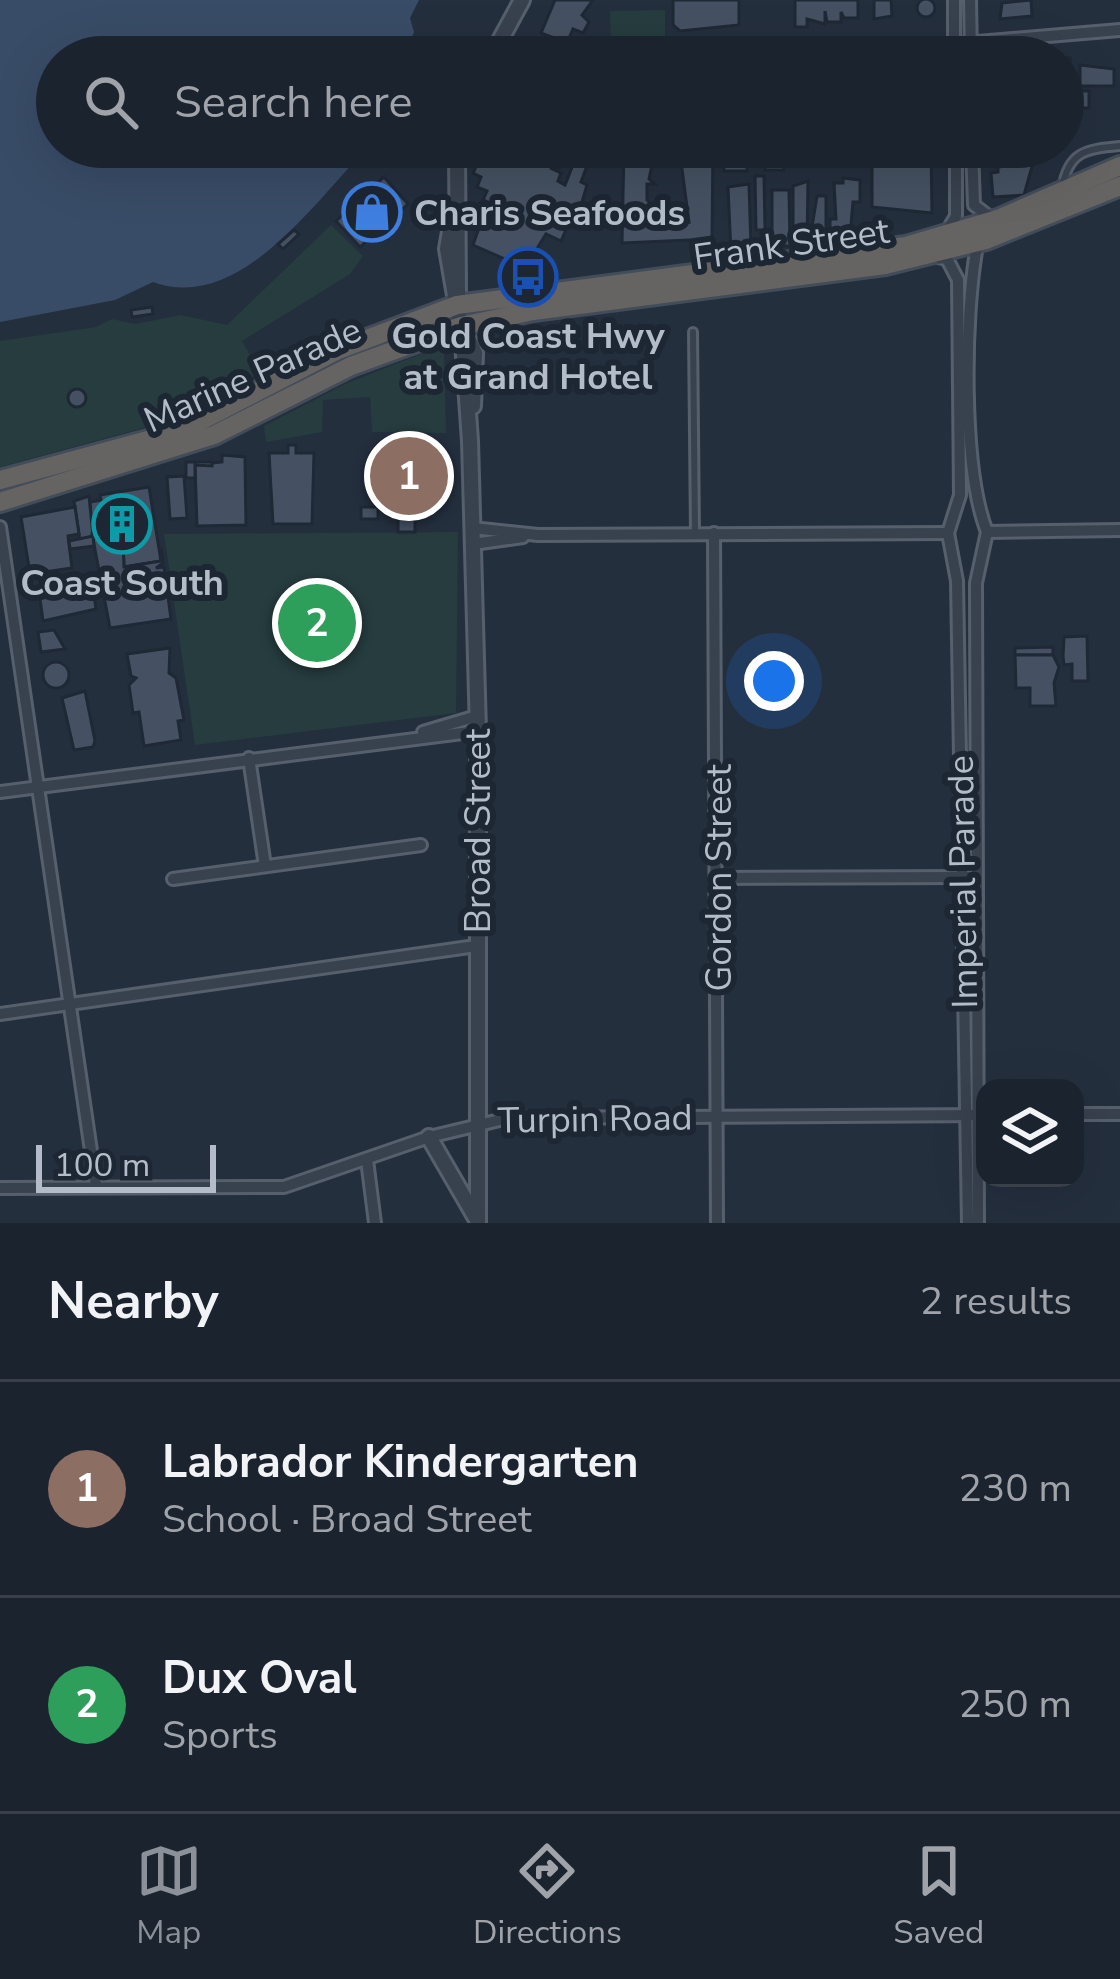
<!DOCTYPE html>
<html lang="en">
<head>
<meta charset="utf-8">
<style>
	:root { --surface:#1b232e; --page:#242b36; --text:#f1f3f6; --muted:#a0a4aa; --line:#39404a; --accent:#8c9099 }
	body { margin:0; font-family:"Nunito Sans",sans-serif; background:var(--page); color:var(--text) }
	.controls { position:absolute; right:36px; bottom:36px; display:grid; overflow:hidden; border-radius:24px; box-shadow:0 12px 48px #0002 }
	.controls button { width:108px; height:108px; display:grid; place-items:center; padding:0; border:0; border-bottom:3px solid var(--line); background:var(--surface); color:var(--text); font:60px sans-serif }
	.scale { position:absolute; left:36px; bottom:30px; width:180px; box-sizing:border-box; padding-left:12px; border:6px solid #b4bcc9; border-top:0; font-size:33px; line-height:42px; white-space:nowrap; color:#b4bcc9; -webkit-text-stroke:9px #1d2633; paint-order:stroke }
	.you { position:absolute; left:774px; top:681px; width:42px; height:42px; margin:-30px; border:9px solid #fff; border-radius:50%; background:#1a73e8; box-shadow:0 0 0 18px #1a73e833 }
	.badge { display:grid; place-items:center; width:78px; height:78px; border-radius:50%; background:var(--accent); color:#fff; font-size:39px; font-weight:700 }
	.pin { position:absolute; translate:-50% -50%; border:6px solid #fff; box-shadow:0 3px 12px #0006 }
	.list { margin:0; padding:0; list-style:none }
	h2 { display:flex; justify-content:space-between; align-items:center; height:156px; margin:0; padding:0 48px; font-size:51px }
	h2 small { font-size:39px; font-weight:400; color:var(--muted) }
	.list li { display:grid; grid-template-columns:78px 1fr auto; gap:36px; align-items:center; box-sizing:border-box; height:216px; padding:0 48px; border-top:3px solid var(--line) }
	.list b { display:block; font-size:45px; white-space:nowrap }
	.list p { margin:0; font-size:39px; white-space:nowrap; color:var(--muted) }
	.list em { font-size:39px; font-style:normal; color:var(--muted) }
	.icon { flex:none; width:66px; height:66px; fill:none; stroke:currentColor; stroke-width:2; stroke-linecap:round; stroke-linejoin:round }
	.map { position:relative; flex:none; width:1120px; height:1223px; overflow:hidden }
	.search { position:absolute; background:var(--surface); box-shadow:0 12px 48px #0002; left:36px; right:36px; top:36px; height:132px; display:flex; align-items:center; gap:30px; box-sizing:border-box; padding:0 42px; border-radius:66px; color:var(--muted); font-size:45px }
	.sheet { height:588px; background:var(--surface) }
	nav { display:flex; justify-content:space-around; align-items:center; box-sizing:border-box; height:168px; border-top:3px solid var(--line); background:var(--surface); font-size:33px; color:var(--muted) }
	nav a { display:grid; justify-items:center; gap:6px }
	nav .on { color:var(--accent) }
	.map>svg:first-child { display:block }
	.green { fill:#263c3f }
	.water { fill:#394c67 }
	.building { fill:#455162; stroke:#1f2835; stroke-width:3 }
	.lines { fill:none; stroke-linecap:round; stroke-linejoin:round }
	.service-casing { stroke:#565f6c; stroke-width:12 }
	.minor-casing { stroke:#565f6c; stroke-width:16 }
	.tertiary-casing { stroke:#565f6c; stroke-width:20 }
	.trunk-casing { stroke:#434c59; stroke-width:24 }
	.service { stroke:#38414e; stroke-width:6 }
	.minor { stroke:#38414e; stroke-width:10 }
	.tertiary { stroke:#38414e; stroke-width:14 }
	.trunk { stroke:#656462; stroke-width:18 }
	.labels { text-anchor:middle; stroke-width:12; stroke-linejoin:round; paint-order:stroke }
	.poi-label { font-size:36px; font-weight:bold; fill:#b4bcc9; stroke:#1d2633 }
	.street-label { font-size:36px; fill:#b4bcc9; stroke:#1d2633 }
</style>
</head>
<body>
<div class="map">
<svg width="1120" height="1223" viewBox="0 0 1120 1223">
	<rect width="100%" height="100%" fill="#242f3e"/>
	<g class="green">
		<path d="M665 10V36L611 37 610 11Z"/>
		<path d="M331 225 363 256 350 274 242 341 260 373 154 425 0 467V341L96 327 112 319 135 324 181 315 227 325Z"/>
		<path d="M436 348 444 353 446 433 372 432 370 397 323 400 322 432 266 442 264 426 345 384Z"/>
		<path d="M458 532 456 713 195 745 164 534Z"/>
	</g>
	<path class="water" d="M0 0H419L410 18 414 32 405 57H57V147H368C316 200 239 314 153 282L115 300 0 322Z"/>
	<g class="building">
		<circle cx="926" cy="8" r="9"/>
		<path d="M555 0H593L582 15 589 22 583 33 573 29 567 43 541 33Z"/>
		<path d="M673 0H739V25L680 31 673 25Z"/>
		<path d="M795 0H858V18H844L841 12V22H827L825 11V24L807 19V27H795Z"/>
		<path d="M874 0H891L892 16 874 19Z"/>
		<path d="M1031 0 1032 16 1000 19 1002 3Z"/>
		<rect x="1063" y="58" width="7" height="70"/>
		<path d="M1080 65 1114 69V86H1080Z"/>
		<rect x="1079" y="91" width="10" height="17"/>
		<path d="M485 147H570L560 168H550L561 173 558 181 565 185 580 147H594L581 182 587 185 580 209 576 207 561 241 546 234 525 268 473 245 488 202 483 200 487 191 477 187 481 177 473 173Z"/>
		<path d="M624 147 655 151 649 179 655 184H647V200L653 206H647V225H653V219L666 216 689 222 680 154H687V147H713L712 239 622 243Z"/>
		<path d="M730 147H747V171H724V164H731Z"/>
		<rect x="765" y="147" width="19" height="23"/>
		<path d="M800 147H823V153L801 154Z"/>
		<path d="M872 147H931L932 213 872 207Z"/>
		<path d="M1033 163 1024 195 993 197 991 173 998 172V167Z"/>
		<path d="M755 176H764L765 230H756Z"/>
		<path d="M384 177 408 204 360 247 336 221Z"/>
		<path d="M843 178 860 180V202H853L850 235H838L830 230V219H836L834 183H843Z"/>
		<path d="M808 181 807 245H798L793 240V186Z"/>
		<path d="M749 184 751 249 731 252 728 187Z"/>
		<path d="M772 190H789L790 246H772Z"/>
		<path d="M817 196H826V232L811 233Z"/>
		<path d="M294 230 299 234 283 249 278 244Z"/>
		<path d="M152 307 153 314 132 317 131 310Z"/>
		<circle cx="77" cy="398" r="9"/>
		<path d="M288 445H296V453H314L312 524H273L269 453H288Z"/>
		<path d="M222 455 245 457 246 525 197 526 195 465 222 462Z"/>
		<path d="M390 459H426L427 473H420L425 491 393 488V495H378V469H390Z"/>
		<path d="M186 462H212V466L195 465V478H186Z"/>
		<path d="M184 476 187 518 170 519 167 477Z"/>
		<path d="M149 487 161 561 124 567 123 542 109 544 107 532 92 534 90 502 101 500 100 495Z"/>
		<path d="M89 496 93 536 80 541 74 501Z"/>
		<path d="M75 507 79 534 68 536 72 568 30 574 21 517Z"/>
		<rect x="361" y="507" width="17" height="12"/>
		<rect x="398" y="509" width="17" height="23"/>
		<path d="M107 532 109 544 123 542 124 567 161 561V548L163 563 156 568 164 567 171 619 110 628 92 534Z"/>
		<path d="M93 536 94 546 70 549 69 541Z"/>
		<path d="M92 582 96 609 43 621 40 599Z"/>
		<path d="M54 630 65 649 41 652 38 632Z"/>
		<path d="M1087 636 1088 681H1072V664L1064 665 1063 656 1064 637Z"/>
		<path d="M1053 647V655H1015V648Z"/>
		<path d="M170 648 169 673 176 678 184 720 178 721 181 740 144 746 139 712 133 713 129 685 136 678 131 676 127 654Z"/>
		<path d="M1015 655H1053L1059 667 1054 683 1056 706H1030V688H1016Z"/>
		<circle cx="56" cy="675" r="13"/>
		<path d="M85 691 95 741 93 747 74 750 62 698Z"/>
	</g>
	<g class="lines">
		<defs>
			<g id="service">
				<path d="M1062 189C1068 152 1085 149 1120 146"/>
				<path d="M693 332 695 533"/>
			</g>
			<g id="minor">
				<path d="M954 0V57"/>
				<path d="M970 0 971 57"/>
				<path d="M801 57 1120 30"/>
				<path d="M972 147 974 205 991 218"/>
				<path d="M946 233 956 216V147"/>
				<path d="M983 242 977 246C964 317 962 468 987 532"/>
				<path d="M933 256 947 259 958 280 960 495 948 533"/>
				<path d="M0 527 96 1185"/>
				<path d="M472 528 538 535 948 533"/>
				<path d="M987 532 1120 530"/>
				<path d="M714 533 717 1223"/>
				<path d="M948 533 957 581 968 1223"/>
				<path d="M473 544 523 537"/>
				<path d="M423 732 477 716"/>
				<path d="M249 758 265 866"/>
				<path d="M0 792 478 731"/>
				<path d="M719 878 968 877"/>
				<path d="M173 879 421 845"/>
				<path d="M0 1014 476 946"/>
				<path d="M1075 1114H1120"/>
				<path d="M367 1160 375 1223"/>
				<path d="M0 1188 284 1187 429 1137 508 1118 985 1115"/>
				<path d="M978 1223 976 583 987 532"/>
			</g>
			<g id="tertiary">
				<path d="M491 57 522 0"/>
				<path d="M457 147 458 294"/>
				<path d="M454 209 447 249 463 342 470 441 478 731V1222"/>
				<path d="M464 330 475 353 473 406"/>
				<path d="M429 1137 476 1218"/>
			</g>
			<g id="trunk">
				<path d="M0 480 181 431 338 350 457 305 906 246 998 219 1120 166"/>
				<path d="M0 502 214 435 351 366 461 326 533 311 885 265 986 240 1120 186"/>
			</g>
		</defs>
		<use href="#service" class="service-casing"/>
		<use href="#minor" class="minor-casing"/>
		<use href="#tertiary" class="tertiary-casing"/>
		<use href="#trunk" class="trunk-casing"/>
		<use href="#service" class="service"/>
		<use href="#minor" class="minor"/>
		<use href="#tertiary" class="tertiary"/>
		<use href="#trunk" class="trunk"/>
	</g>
	<defs>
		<symbol id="shop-ring" viewBox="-11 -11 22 22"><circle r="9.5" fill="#1d2633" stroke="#3f7fe0" stroke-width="1.5"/><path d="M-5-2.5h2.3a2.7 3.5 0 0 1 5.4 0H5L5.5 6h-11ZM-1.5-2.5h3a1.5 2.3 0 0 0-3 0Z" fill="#3f7fe0"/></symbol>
		<symbol id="bus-ring" viewBox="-11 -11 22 22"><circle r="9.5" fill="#1d2633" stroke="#1a4fb4" stroke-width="1.5"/><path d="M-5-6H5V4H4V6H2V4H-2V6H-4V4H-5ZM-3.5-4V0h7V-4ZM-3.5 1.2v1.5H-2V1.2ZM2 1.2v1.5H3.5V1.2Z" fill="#1a4fb4"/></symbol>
		<symbol id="building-ring" viewBox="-11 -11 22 22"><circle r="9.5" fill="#1d2633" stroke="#0f9aa8" stroke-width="1.5"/><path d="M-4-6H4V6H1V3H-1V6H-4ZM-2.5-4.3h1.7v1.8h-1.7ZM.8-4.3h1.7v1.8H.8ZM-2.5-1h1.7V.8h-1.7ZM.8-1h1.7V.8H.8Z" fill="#0f9aa8"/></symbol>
	</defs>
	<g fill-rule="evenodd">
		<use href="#shop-ring" x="339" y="179" width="66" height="66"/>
		<use href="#bus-ring" x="495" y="244" width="66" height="66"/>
		<use href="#building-ring" x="89" y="491" width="66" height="66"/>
	</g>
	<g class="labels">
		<g class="poi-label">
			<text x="414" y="225" text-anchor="start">Charis Seafoods</text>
			<text x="528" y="348">Gold Coast Hwy<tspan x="528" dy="41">at Grand Hotel</tspan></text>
			<text x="122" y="595">Coast South</text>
		</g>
		<g class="street-label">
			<text transform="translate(791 243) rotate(-8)" y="13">Frank Street</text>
			<text transform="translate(252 374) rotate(-24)" y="13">Marine Parade</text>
			<text transform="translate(477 831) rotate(-90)" y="13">Broad Street</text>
			<text transform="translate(718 878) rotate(-90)" y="13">Gordon Street</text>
			<text transform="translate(962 882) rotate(-91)" y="13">Imperial Parade</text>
			<text transform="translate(595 1118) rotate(-1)" y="13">Turpin Road</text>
		</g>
	</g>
</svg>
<div class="controls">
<button><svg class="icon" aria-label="layers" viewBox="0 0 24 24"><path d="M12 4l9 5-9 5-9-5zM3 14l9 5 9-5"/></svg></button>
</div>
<div class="scale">100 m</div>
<div class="you"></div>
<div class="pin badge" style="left:409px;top:476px;background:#8d6e63">1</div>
<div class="pin badge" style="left:317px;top:623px;background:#2e9e5b">2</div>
<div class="search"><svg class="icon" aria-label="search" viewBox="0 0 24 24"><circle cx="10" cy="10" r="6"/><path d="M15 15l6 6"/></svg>Search here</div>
</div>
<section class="sheet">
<h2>Nearby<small>2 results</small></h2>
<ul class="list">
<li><span class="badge" style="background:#8d6e63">1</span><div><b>Labrador Kindergarten</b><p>School · Broad Street</p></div><em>230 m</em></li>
<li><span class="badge" style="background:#2e9e5b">2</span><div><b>Dux Oval</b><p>Sports</p></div><em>250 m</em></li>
</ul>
</section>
<nav>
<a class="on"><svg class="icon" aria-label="map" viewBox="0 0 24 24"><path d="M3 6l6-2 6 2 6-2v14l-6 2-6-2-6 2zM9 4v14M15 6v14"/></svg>Map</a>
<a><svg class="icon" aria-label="directions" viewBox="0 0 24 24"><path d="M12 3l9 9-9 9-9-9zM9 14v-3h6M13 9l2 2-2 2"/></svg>Directions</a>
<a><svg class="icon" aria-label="saved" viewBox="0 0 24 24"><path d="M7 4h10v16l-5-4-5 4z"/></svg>Saved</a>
</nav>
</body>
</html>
